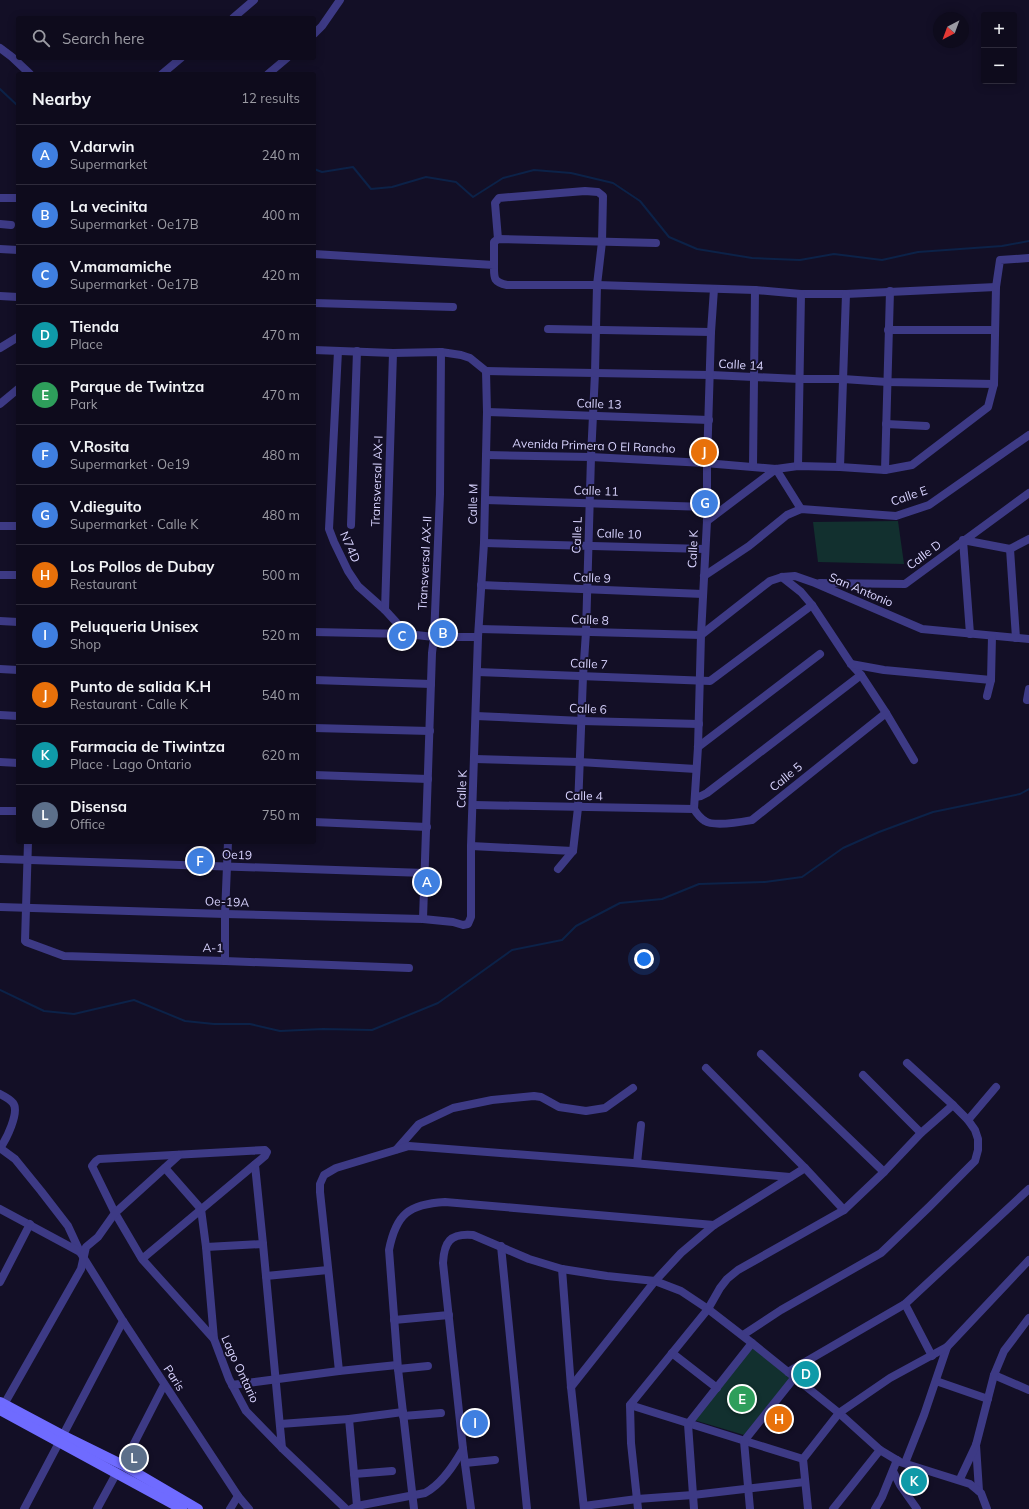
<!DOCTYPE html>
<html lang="en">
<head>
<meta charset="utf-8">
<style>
	:root { --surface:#0e0b1c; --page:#171425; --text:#f1f3f6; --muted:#9b9ba3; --line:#2e2b3b; --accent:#00e5ff }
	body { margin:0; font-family:Mulish,sans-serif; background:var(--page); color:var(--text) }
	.controls { position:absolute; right:12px; top:12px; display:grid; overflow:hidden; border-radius:4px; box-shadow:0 2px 10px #0003 }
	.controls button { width:36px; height:36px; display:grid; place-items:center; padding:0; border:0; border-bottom:1px solid var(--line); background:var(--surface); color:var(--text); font:20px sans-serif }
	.compass { position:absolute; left:933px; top:12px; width:36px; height:36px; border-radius:50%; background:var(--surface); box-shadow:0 2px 10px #0003; rotate:221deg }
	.you { position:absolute; left:644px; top:959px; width:14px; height:14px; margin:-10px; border:3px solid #fff; border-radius:50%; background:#1a73e8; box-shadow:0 0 0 6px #1a73e833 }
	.badge { display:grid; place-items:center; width:26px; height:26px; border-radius:50%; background:var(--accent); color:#fff; font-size:13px; font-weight:700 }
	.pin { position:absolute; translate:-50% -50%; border:2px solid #fff; box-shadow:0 1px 4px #0006 }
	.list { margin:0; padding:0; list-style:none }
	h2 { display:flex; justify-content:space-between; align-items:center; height:52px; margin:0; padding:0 16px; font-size:17px }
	h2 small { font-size:13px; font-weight:400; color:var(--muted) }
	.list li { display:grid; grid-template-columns:26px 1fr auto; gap:12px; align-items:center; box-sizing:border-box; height:60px; padding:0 16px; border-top:1px solid var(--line) }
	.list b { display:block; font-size:15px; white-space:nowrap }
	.list p { margin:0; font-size:13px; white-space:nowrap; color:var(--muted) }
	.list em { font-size:13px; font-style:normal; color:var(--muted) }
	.icon { flex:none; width:22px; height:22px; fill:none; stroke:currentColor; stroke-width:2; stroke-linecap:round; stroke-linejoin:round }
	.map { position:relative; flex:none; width:1029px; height:1509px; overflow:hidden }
	.search { position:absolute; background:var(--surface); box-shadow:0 2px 10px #0003; left:16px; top:16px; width:300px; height:44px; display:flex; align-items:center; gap:10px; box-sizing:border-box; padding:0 14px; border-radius:4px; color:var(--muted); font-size:15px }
	.panel { position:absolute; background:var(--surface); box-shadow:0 2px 10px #0003; left:16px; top:72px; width:300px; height:772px; border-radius:4px }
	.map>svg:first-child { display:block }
	.green { fill:#12302f }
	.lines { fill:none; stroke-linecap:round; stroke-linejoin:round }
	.stream { stroke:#0c2248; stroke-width:2 }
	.minor { stroke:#3d3a85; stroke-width:8 }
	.secondary { stroke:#6f6bff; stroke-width:10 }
	.labels { text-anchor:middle; stroke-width:4; stroke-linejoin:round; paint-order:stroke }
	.street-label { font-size:12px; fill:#d9d4ff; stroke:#130f26 }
</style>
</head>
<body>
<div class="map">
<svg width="1029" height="1509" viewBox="0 0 1029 1509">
	<rect width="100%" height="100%" fill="#130f26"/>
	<g class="green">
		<path d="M898 521 904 564 818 562 813 522Z"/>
		<path d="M752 1347 790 1378 744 1435 694 1420Z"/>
	</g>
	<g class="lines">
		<g class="stream">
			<path d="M0 89 18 106"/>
			<path d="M314 169 322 172 353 167 371 189 392 187 426 177 456 182 473 197 503 178 534 170 571 173 613 183 640 201 669 237 697 249 752 258 800 260 834 254 882 260 918 252 1002 246 1029 241"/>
			<path d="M0 990 44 1011 74 1014 134 1000 185 1021 214 1024H250L280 1031 323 1029 372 1030 438 1003 512 950 562 940 576 926 620 903 662 899 699 884 765 882 802 877 843 848 879 832 933 812 1020 794 1029 789"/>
		</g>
		<g class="minor">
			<path d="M233 18 254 0"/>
			<path d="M314 34 322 26 340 0"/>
			<path d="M0 48 12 57 30 74"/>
			<path d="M162 74 181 58"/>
			<path d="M268 74 287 58"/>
			<path d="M0 198H18"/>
			<path d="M0 224 11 225"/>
			<path d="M498 239 495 203 499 198 585 191 598 192 603 196 602 242 597 285 595 373 591 457 586 632 583 676 578 808 573 851 558 869"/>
			<path d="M0 249 18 250"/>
			<path d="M314 254 494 265C494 278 493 282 507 285H597L755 290 801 294H846L996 287"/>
			<path d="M494 265V242L498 239 656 243"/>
			<path d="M0 296 18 297"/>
			<path d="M314 303 453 307"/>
			<path d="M548 329 711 332"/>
			<path d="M888 330H994"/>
			<path d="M0 348 18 337"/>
			<path d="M314 350 393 353 441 352 461 355 470 358 486 371"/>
			<path d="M338 351 329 529 334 542 348 571 358 586 385 610 407 634"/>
			<path d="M486 371 711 375 799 379H843L887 382 994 384"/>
			<path d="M0 404 18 389"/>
			<path d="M487 412 709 420"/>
			<path d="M886 424 926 426"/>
			<path d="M486 455 591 457 705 463 776 469 798 466 840 467 885 470 912 465 988 407 994 384 996 287 1000 260 1029 258"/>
			<path d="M753 466 755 290"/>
			<path d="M798 466 801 294"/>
			<path d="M840 467 846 294"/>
			<path d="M885 470 890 291"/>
			<path d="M485 500 707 507"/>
			<path d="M707 521 776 469 801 509"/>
			<path d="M351 525 357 351"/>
			<path d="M0 526H18"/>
			<path d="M484 543 705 549"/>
			<path d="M1010 549 1016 638"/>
			<path d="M0 575H18"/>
			<path d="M704 576 749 546 787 515 801 509 896 516 929 505 1029 435"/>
			<path d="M782 577 801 592 812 605 851 664 861 675 886 713 914 760"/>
			<path d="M820 583 905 584 1029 493"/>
			<path d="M481 585 703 594"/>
			<path d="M385 610 393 353"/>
			<path d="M0 621 18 622"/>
			<path d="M479 629 701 635"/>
			<path d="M314 632 407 634 434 637H478"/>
			<path d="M970 634 963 540 1010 549 1029 539"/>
			<path d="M701 635 770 581 782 577 795 576 815 583 922 629 1029 639"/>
			<path d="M851 664 884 670 991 680"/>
			<path d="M0 669 18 670"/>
			<path d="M477 672 710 681 812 605"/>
			<path d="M314 680 431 684"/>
			<path d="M987 696 991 680 992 636"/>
			<path d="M1027 700 1029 689"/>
			<path d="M0 715 18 716"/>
			<path d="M476 716 582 721 699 724"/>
			<path d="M314 728 430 731"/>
			<path d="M698 747 820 654"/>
			<path d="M475 759 579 762 696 769"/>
			<path d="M0 762 18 763"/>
			<path d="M314 775 428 779"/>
			<path d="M695 797 701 796 707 793 861 675"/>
			<path d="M474 805 694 809"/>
			<path d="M694 809 698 747 701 635 707 521V463L711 332 714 289"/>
			<path d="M694 809C697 814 700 818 705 821 714 827 741 822 752 820L886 713"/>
			<path d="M0 811H18"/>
			<path d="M314 822 427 827"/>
			<path d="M28 842 25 941 26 942 64 956 225 961 409 968"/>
			<path d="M471 846 573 851"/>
			<path d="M0 859 425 873"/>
			<path d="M0 907 225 914 423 919 453 922 463 925 468 924 471 917V846L478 637 484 543 487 412 486 371"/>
			<path d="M423 919 432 653 434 637 440 494 441 352"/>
			<path d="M225 961V914L228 842"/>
			<path d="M761 1054 884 1172"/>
			<path d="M706 1068 805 1168 844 1210"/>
			<path d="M863 1075 921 1133"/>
			<path d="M0 1094C4 1096 10 1099 13 1103 20 1112 6 1140 0 1148"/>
			<path d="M968 1120 996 1087"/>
			<path d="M0 1148 15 1159 41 1191 68 1226 80 1252"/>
			<path d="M397 1149 419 1124 453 1108 492 1100 534 1096 541 1097 559 1107 586 1111 605 1108 633 1088"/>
			<path d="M637 1163 641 1125"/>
			<path d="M255 1165 263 1244"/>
			<path d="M165 1168 201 1209 206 1247 214 1339"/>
			<path d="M0 1209 80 1252 123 1321 238 1496 249 1509"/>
			<path d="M501 1246 527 1509"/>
			<path d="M206 1247 263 1244 282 1448"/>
			<path d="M142 1259 265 1156 267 1152 265 1150 99 1159 96 1161 92 1166 115 1213 142 1259 214 1339 229 1379 246 1411 282 1448 346 1509"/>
			<path d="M562 1269 571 1387 584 1509"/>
			<path d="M266 1276 328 1270"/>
			<path d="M0 1282 30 1224"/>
			<path d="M905 1304 932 1356"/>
			<path d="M394 1320 449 1315"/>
			<path d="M743 1335 781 1310 881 1253 929 1207 975 1161 978 1150V1139L975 1130 968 1120 953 1105 907 1063"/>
			<path d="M672 1353 717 1388"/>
			<path d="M398 1369 428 1366"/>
			<path d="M339 1371 320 1192V1184L324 1175 336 1168 409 1146 633 1163 790 1177"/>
			<path d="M788 1372 905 1304 1029 1189"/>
			<path d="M994 1375 1029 1390"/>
			<path d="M936 1381 988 1399"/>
			<path d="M232 1385 339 1371 397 1365"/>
			<path d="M571 1387 655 1281 681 1253 714 1225 805 1168"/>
			<path d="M630 1405 803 1459"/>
			<path d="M2 1408 81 1269 86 1247 98 1237 115 1213 179 1155"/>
			<path d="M403 1416 441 1413"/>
			<path d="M349 1419 357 1506"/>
			<path d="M280 1424 349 1419 403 1412"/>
			<path d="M976 1445 979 1491"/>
			<path d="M463 1449 471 1509"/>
			<path d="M465 1463 495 1460"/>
			<path d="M905 1463 924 1415 947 1347"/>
			<path d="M123 1465 164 1385"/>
			<path d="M893 1471 900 1485 917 1509"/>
			<path d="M354 1474 392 1471"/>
			<path d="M960 1479 976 1445 994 1375 1004 1351 1029 1318"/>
			<path d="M584 1506 637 1499 693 1495 805 1482"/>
			<path d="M24 1509 123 1321"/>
			<path d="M97 1509 116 1474"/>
			<path d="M230 1509 238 1496"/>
			<path d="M351 1509 357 1506 425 1493C442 1484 454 1465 463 1449L443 1263C444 1242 450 1233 473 1235L529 1259 562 1269 607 1276 655 1281 681 1291 708 1309 752 1343 839 1413 880 1450 900 1462 970 1484 981 1493 987 1509"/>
			<path d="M414 1509 398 1369 389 1250C396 1214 409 1204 445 1202L714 1225"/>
			<path d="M638 1509 631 1443 630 1405 708 1309 720 1288 727 1279 738 1270 844 1210 884 1172 921 1133 953 1105"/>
			<path d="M694 1509 688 1424 752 1343"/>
			<path d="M750 1509 744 1441 795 1377"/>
			<path d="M808 1509 803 1459 839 1413 890 1378 947 1347 1029 1260"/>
			<path d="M833 1509 880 1450"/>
			<path d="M875 1509 882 1497 897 1460"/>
		</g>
		<g class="secondary">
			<path d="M0 1402 62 1435 123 1465 198 1509"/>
			<path d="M0 1410 182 1509"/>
		</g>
	</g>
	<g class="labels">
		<g class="street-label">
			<text transform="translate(741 365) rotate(3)" y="4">Calle 14</text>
			<text transform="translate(599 404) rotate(2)" y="4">Calle 13</text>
			<text transform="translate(594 446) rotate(2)" y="4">Avenida Primera O El Rancho</text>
			<text transform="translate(377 481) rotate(-88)" y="4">Transversal AX-I</text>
			<text transform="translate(596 491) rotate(2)" y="4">Calle 11</text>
			<text transform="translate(909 496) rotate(-19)" y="4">Calle E</text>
			<text transform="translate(473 504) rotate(-89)" y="4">Calle M</text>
			<text transform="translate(619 534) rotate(2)" y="4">Calle 10</text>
			<text transform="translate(577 535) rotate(-88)" y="4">Calle L</text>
			<text transform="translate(350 547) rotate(66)" y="4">N74D</text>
			<text transform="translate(693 549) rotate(-87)" y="4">Calle K</text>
			<text transform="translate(924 555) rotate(-37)" y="4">Calle D</text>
			<text transform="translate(425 563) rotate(-87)" y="4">Transversal AX-II</text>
			<text transform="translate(592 578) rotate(2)" y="4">Calle 9</text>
			<text transform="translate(861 590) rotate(23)" y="4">San Antonio</text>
			<text transform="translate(590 620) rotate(2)" y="4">Calle 8</text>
			<text transform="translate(589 664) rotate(2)" y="4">Calle 7</text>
			<text transform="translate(588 709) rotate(2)" y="4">Calle 6</text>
			<text transform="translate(786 777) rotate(-39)" y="4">Calle 5</text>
			<text transform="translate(462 789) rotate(-88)" y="4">Calle K</text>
			<text transform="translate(584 796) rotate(1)" y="4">Calle 4</text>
			<text transform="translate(237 855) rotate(2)" y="4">Oe19</text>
			<text transform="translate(227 902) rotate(2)" y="4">Oe-19A</text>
			<text transform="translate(213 948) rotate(2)" y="4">A-1</text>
			<text transform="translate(240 1369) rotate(65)" y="4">Lago Ontario</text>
			<text transform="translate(174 1378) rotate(57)" y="4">Paris</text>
		</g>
	</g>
</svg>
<div class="controls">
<button>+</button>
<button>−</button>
</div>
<svg class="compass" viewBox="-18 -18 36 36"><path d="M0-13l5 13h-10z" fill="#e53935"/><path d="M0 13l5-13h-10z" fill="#9b9ba3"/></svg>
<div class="you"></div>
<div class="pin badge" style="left:427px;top:882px;background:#3f7fe0">A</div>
<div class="pin badge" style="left:443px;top:633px;background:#3f7fe0">B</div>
<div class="pin badge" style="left:402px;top:636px;background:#3f7fe0">C</div>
<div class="pin badge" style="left:806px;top:1374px;background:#0f9aa8">D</div>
<div class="pin badge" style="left:742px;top:1399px;background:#2e9e5b">E</div>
<div class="pin badge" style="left:200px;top:861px;background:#3f7fe0">F</div>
<div class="pin badge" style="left:705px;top:503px;background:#3f7fe0">G</div>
<div class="pin badge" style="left:779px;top:1419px;background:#e8710a">H</div>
<div class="pin badge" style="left:475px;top:1423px;background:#3f7fe0">I</div>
<div class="pin badge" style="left:704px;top:452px;background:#e8710a">J</div>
<div class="pin badge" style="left:914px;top:1481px;background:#0f9aa8">K</div>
<div class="pin badge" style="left:134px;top:1458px;background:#5c6f8a">L</div>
<div class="search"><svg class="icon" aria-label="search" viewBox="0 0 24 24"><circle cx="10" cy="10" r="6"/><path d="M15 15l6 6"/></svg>Search here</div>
<section class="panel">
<h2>Nearby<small>12 results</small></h2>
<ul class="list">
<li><span class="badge" style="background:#3f7fe0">A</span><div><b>V.darwin</b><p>Supermarket</p></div><em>240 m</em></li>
<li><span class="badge" style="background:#3f7fe0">B</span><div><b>La vecinita</b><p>Supermarket · Oe17B</p></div><em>400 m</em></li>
<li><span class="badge" style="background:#3f7fe0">C</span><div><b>V.mamamiche</b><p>Supermarket · Oe17B</p></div><em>420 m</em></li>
<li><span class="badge" style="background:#0f9aa8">D</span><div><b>Tienda</b><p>Place</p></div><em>470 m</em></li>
<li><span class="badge" style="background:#2e9e5b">E</span><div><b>Parque de Twintza</b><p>Park</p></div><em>470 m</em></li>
<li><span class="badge" style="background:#3f7fe0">F</span><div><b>V.Rosita</b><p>Supermarket · Oe19</p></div><em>480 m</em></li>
<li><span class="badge" style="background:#3f7fe0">G</span><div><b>V.dieguito</b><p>Supermarket · Calle K</p></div><em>480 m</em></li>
<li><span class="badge" style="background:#e8710a">H</span><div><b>Los Pollos de Dubay</b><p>Restaurant</p></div><em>500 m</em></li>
<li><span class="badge" style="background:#3f7fe0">I</span><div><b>Peluqueria Unisex</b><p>Shop</p></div><em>520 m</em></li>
<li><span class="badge" style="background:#e8710a">J</span><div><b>Punto de salida K.H</b><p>Restaurant · Calle K</p></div><em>540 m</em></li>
<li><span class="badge" style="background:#0f9aa8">K</span><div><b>Farmacia de Tiwintza</b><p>Place · Lago Ontario</p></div><em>620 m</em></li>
<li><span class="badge" style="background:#5c6f8a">L</span><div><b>Disensa</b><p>Office</p></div><em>750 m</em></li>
</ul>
</section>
</div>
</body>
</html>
